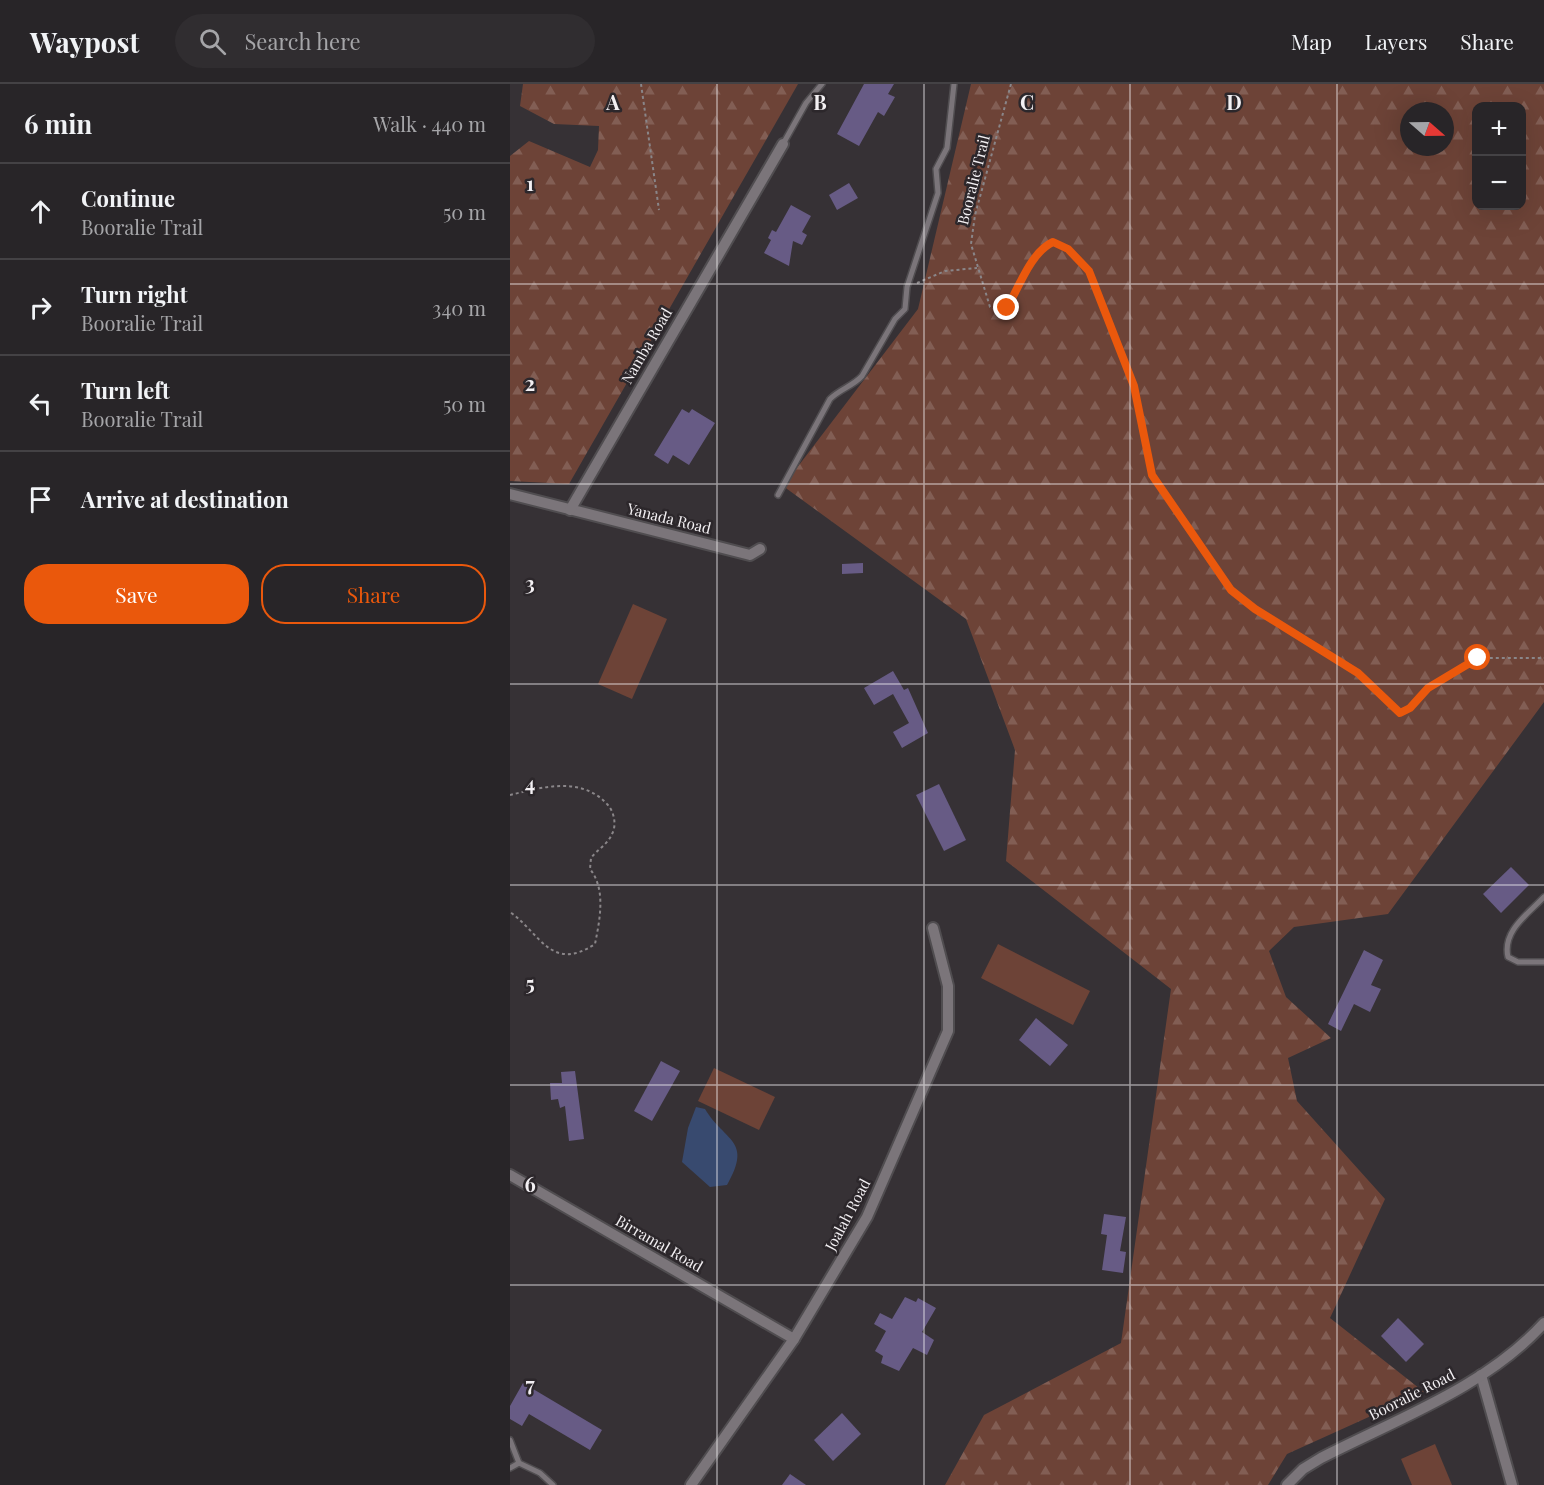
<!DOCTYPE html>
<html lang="en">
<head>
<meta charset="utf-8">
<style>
	:root { --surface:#282528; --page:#302d30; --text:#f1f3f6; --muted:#a5a5a8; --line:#444245; --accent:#ea580c }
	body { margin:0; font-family:"Playfair Display",serif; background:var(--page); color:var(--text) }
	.controls { position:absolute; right:18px; top:18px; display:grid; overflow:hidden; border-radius:12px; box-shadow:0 6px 24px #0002 }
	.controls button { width:54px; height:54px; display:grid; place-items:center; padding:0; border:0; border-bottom:2px solid var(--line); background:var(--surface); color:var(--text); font:30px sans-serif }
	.compass { position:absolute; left:890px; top:18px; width:54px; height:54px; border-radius:50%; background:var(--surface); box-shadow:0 6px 24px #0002; rotate:110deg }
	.stop { position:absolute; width:18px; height:18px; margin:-14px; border:4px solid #ea580c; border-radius:50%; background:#fff }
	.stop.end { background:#ea580c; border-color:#fff; box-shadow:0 2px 6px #0008 }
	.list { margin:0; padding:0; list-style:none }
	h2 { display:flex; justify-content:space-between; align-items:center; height:78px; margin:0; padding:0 24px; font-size:26px }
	h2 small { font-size:20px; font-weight:400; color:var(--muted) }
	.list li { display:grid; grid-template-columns:39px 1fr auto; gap:18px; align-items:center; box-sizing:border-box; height:96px; padding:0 24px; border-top:2px solid var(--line) }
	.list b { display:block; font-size:22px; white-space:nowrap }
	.list p { margin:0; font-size:20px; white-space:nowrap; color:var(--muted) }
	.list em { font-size:20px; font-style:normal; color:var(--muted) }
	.actions { display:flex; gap:12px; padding:18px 24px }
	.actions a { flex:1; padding:14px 0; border:2px solid var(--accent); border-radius:24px; text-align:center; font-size:21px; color:var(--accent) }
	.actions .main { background:var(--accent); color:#fff }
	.icon { flex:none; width:33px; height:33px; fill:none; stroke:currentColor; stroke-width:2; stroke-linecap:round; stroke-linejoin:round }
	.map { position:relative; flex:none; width:1034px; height:1401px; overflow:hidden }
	header { display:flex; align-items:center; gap:36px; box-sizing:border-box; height:84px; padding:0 30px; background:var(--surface); border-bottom:2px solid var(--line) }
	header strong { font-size:28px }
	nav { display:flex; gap:33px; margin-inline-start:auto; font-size:21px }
	.search { width:420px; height:54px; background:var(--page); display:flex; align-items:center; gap:15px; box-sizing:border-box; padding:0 21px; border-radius:33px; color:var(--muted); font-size:22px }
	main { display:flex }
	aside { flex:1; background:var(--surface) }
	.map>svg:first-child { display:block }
	.forest { fill:url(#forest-firs); fill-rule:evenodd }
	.green { fill:#6d4337 }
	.water { fill:#384a6f }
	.building { fill:#675b85 }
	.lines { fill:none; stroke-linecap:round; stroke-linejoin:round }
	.lane-casing { stroke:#504d50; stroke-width:8 }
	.street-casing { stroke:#504d50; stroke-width:14 }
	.path { stroke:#8a8689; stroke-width:2; stroke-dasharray:3 3; stroke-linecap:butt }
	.lane { stroke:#7b757a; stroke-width:5 }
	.street { stroke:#7b757a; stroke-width:10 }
	.route { stroke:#ea580c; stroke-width:8 }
	.grid { fill:none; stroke:#f3f0f3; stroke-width:1.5; stroke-opacity:0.55 }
	.labels { text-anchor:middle; stroke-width:5; stroke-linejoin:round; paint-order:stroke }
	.street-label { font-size:15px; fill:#f3f0f3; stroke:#2c272b }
	.grid-label { font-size:20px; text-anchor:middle; font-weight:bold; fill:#f3f0f3; stroke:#2c272b; stroke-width:5; stroke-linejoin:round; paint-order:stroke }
</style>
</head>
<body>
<header>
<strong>Waypost</strong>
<div class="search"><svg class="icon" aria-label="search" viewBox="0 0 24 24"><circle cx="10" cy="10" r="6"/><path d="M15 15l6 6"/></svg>Search here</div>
<nav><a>Map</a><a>Layers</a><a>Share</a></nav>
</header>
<main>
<aside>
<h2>6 min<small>Walk · 440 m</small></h2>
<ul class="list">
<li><svg class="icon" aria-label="ahead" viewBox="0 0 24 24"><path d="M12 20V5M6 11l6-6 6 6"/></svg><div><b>Continue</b><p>Booralie Trail</p></div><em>50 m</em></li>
<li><svg class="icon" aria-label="right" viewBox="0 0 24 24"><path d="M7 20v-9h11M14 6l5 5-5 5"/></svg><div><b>Turn right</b><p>Booralie Trail</p></div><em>340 m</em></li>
<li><svg class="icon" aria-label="left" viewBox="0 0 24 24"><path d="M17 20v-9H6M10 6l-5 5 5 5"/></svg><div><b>Turn left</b><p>Booralie Trail</p></div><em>50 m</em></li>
<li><svg class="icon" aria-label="arrive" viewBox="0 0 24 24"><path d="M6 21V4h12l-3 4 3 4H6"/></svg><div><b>Arrive at destination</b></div></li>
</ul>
<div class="actions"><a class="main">Save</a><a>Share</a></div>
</aside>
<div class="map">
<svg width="1034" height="1401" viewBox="0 0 1034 1401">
	<defs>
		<pattern id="forest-firs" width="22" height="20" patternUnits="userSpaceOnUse" patternTransform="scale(1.5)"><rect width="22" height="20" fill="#6d4337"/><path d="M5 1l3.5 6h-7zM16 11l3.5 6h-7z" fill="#825e54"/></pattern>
	</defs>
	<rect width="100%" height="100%" fill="#363135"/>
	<g class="forest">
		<path d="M13 0H288L59 400 0 397V72L19 57 80 83 88 66 89 42 44 40 10 22Z"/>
		<path d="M461 0H1034V618L878 830 784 843 759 867 776 913 821 954 778 974 787 1017 875 1115 820 1234 914 1308 777 1370 758 1401H435L474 1331 611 1259 661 905 496 777 505 666 456 535 273 402 408 225ZM966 22H1011V122H966ZM899 27H935V63H899Z"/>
	</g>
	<g class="green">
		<path d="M123 520 157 535 122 615 88 600Z"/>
		<path d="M488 860 580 907 563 941 471 894Z"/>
		<path d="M204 984 265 1013 249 1046 188 1017Z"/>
		<path d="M925 1360 942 1401H902L891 1375Z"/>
	</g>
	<path class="water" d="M186 1023 195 1025C215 1058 243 1056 217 1101L200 1103 172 1078 178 1044Z"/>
	<g class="building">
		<path d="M354 0H384L378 10 385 13 374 32 368 28 349 62 327 50Z"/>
		<path d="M339 99 348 114 327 126 319 111Z"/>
		<path d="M281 121 301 132 292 148 297 151 292 161 283 157 279 182 254 169 261 156 258 154 262 146 266 148Z"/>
		<path d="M172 325 179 329 182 325 205 339 179 381 163 371 158 380 144 371Z"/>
		<path d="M353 479V489L332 490V480Z"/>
		<path d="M383 587 394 606 398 604 418 649 392 664 383 648 399 639 383 610 364 621 354 604Z"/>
		<path d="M429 700 456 756 434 767 406 711Z"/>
		<path d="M1001 783 1019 801 991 829 973 810Z"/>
		<path d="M854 866 873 876 861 901 871 905 860 928 844 920 831 947 818 940Z"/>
		<path d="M526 934 558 961 540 982 509 956Z"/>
		<path d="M151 977 170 987 142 1037 124 1027Z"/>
		<path d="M65 987 74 1055 59 1057 55 1022 50 1024 48 1015 41 1016 40 999H52L51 988Z"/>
		<path d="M594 1130 616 1133 610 1167 616 1168 613 1189 592 1186 597 1151 591 1150Z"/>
		<path d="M395 1213 406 1218 408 1214 426 1224 412 1248 424 1256 417 1271 403 1264 389 1287 371 1279 373 1272 365 1267 376 1247 364 1240 370 1229 382 1235Z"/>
		<path d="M888 1234 914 1260 896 1278 871 1252Z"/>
		<path d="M13 1299 92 1346 80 1366 19 1330 12 1342 0 1335V1322Z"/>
		<path d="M332 1329 351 1350 323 1377 304 1356Z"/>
		<path d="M280 1390 296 1401H272Z"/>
	</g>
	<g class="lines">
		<defs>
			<g id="lane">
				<path d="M273 60 296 19 312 0"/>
				<path d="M268 411 320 315C330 305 343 302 352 292L385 235 395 225 397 203 428 109 426 85 437 64 444 0"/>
				<path d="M1034 813C1018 830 992 847 998 873L1008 878H1034"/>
				<path d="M0 1356 9 1379 30 1389 43 1401"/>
				<path d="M0 1384 9 1379"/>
			</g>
			<g id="street">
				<path d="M0 410 240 471 250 465"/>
				<path d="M60 426 273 60"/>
				<path d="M0 1091 284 1255"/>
				<path d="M971 1291 1002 1401"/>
				<path d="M181 1401 284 1255 357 1133 438 947V902L423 844"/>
				<path d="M777 1401 793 1385 811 1374C887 1335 976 1303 1034 1239"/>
			</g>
		</defs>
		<use href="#lane" class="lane-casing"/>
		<use href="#street" class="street-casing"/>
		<g class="path">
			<path d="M131 0 149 126"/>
			<path d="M501 0 465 131 461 160 480 223 490 227 497 224C508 203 521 168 543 158L558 165 579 187 624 302 642 391 721 506 745 525 848 589 890 629 900 624 918 604 968 574H1034"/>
			<path d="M407 199 435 187 467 184"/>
			<path d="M0 711C33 703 71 692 97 720 104 727 107 741 102 750 98 760 87 766 81 774L80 785C96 805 90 835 85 860 41 889 30 849 0 828"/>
		</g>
		<use href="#lane" class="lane"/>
		<use href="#street" class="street"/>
	</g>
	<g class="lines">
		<path class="route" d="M497 224C509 203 521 168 543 158L558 165 579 187 624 302 642 391 721 506 745 525 848 589 890 629 900 624 918 604 968 574"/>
	</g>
	<path class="grid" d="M207 0V1401M414 0V1401M620 0V1401M827 0V1401M0 200H1034M0 400H1034M0 600H1034M0 801H1034M0 1001H1034M0 1201H1034"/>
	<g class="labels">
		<g class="street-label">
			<text transform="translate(464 96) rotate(-76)" y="5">Booralie Trail</text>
			<text transform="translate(137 262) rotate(-60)" y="5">Namba Road</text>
			<text transform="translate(159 435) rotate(14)" y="5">Yanada Road</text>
			<text transform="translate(338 1131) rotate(-62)" y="5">Joalah Road</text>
			<text transform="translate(149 1160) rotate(30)" y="5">Birramal Road</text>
			<text transform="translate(902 1311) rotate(-27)" y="5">Booralie Road</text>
		</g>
	</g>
	<g class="grid-label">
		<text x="103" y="26">A</text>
		<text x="310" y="26">B</text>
		<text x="517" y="26">C</text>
		<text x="724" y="26">D</text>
		<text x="20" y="107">1</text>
		<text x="20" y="307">2</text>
		<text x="20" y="507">3</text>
		<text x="20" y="707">4</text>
		<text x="20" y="907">5</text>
		<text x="20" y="1108">6</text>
		<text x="20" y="1308">7</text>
	</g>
</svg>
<div class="controls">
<button>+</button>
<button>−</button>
</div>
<svg class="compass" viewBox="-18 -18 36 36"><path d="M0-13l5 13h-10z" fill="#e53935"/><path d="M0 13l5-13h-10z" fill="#a5a5a8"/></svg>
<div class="stop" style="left:968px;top:574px"></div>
<div class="stop end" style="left:497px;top:224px"></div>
</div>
</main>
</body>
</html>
